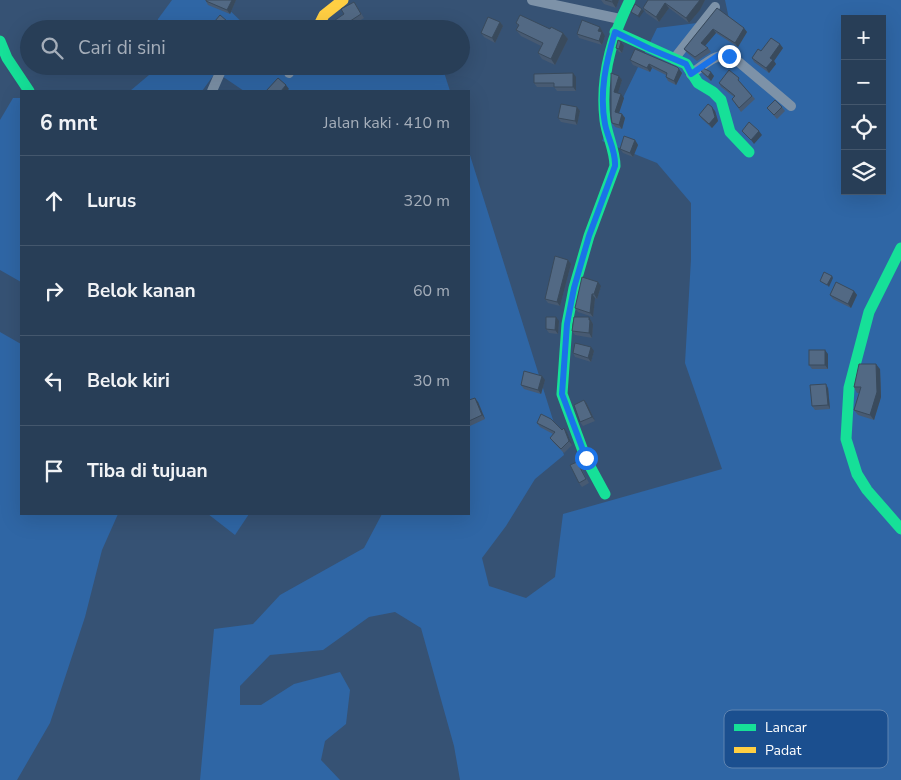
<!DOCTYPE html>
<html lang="id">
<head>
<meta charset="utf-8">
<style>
	:root { --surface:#283e57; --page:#30455d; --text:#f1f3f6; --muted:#a5aeba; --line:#44576d }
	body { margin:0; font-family:"Nunito Sans",sans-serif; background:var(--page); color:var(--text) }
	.controls { position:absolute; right:15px; top:15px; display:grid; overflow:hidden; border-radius:0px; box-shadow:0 5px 20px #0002 }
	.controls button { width:45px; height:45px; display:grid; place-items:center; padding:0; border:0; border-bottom:1px solid var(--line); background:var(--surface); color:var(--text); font:25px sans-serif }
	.stop { position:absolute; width:15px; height:15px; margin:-11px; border:4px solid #1a73e8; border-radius:50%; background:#fff }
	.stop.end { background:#1a73e8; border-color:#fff; box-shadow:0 1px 5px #0008 }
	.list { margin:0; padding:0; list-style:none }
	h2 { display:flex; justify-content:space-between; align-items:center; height:65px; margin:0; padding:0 20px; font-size:21px }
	h2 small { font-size:16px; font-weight:400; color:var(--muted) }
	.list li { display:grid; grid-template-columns:32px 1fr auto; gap:15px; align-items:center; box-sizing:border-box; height:90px; padding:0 20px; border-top:1px solid var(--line) }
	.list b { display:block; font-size:19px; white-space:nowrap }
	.list em { font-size:16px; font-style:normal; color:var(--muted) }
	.icon { flex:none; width:28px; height:28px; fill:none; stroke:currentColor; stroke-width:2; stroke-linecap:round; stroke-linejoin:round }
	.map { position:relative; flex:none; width:901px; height:780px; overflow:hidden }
	.search { position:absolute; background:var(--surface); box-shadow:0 5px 20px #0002; left:20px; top:20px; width:450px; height:55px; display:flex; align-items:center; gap:12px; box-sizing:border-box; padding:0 18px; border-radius:28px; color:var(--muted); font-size:19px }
	.panel { position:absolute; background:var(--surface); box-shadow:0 5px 20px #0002; left:20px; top:90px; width:450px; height:425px; border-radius:0px }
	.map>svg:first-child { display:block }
	.green { fill:#2f66a5; fill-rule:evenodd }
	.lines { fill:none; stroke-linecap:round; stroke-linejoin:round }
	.street { stroke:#7d92a8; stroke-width:10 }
	.fast { stroke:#16e098; stroke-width:11 }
	.slow { stroke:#ffcf43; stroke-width:11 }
	.wall { fill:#475a72 }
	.shaded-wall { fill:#394a5c }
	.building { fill:#526984; stroke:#394a5c }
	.route { stroke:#1a73e8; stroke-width:6 }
	.key { fill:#1b4f8f; stroke:#5f84b1; stroke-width:1 }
	.key-label { font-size:14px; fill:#fff }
</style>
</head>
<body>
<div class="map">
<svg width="901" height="780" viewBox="0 0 901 780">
	<rect width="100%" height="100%" fill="#365274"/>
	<g class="green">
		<path d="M172 0H219L249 29H157L158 19Z"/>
		<path d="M725 0H901V780H460L454 746 421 628 395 612 369 617 323 650 270 655 240 686V705H261L294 684 340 672 350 690 346 724 325 741 321 760 340 780H200L214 629 253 624 280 595 364 548 382 514H469V152L564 455 535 479 506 526 482 558 489 586 526 598 555 577 563 514 722 469 685 363 691 259V203L657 163 602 141 657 28 729 19ZM845 19H882V191H845Z"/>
		<path d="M151 66H442L450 91H244L216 72 202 91H130L149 75Z"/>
		<path d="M13 98H21V282L0 270V120Z"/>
		<path d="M0 332 21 344V514H118L102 550 85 617 50 723 17 780H0Z"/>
		<path d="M208 514H249L235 535Z"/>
	</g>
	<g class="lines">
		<g class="street">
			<path d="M532 0 620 19"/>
			<path d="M674 59 715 7"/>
			<path d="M289 73 292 66"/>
			<path d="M691 74C705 65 717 50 734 58L791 106"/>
			<path d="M212 91 223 66"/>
		</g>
		<g class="fast">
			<path d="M615 32 686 64 698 83 713 92 721 100 730 132 749 152"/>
			<path d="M0 41 7 58 29 91"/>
			<path d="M901 248 869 312 849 388 846 439 857 474 867 490 901 529"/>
			<path d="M605 494 586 459 562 394 567 324 574 288 589 236 615 166C615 150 607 136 605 120 600 78 611 38 630 0"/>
		</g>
		<path class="slow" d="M317 29 324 15 343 0"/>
	</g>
	<g class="wall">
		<path d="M236 0 230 14 208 5 206 1Z"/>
		<path d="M601 0H619L616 8 604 4Z"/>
		<path d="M648 0H705L700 10 689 23 669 8 659 22 646 13 643 8Z"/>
		<path d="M354 2 364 18 347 29H326L344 14Z"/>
		<path d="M717 8 747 32 738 47 716 33 705 46 708 48 711 52 697 61 687 53 684 49Z"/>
		<path d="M500 22 503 26 495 43 484 37 481 33Z"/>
		<path d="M516 23 550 29 563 33 568 39 555 65 542 59 538 53 541 46 521 36 516 30 518 26Z"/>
		<path d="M600 27 605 36 602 45 579 38 577 34Z"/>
		<path d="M624 46 622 53 619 52 616 48Z"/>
		<path d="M783 48 774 61 776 64 769 73 754 62 752 58 761 51Z"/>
		<path d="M630 60 677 67 682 73 676 85 668 81 666 77V75L652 68 650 72 633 65Z"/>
		<path d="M700 70 714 76 711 81 703 74Z"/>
		<path d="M619 76 622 80 618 93 624 98 619 113 622 114 625 118 622 129 615 127 612 123Z"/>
		<path d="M576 77V91H557L554 87H537L534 83Z"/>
		<path d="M741 82V83L755 99 741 112 732 99 734 97 721 87 719 83Z"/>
		<path d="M577 107 580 111 577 125 561 122 558 118Z"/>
		<path d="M782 107 785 111 777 119 767 108Z"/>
		<path d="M715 111 718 121 712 128 702 119 699 115Z"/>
		<path d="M635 140 638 145 633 157 623 153 620 149Z"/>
		<path d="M568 260 571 264 560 306 548 303 545 299Z"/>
		<path d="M601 286 597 299 595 298 593 317 578 312 575 308Z"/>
		<path d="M854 291 857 295 851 308 833 299 830 295Z"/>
		<path d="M589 317 593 324 592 338 575 335 572 331Z"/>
		<path d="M559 321 558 334 549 333 546 329Z"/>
		<path d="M594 351 591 362 575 357 573 353Z"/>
		<path d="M828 354V369H812L809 365Z"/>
		<path d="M880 369 881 397 874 420 858 415 854 410 860 393H857L854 387Z"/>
		<path d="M545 380 541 394 524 389 521 385Z"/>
		<path d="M828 388 830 409 815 410 812 406Z"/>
		<path d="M469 400 478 402 485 419 470 426 469 424Z"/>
		<path d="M584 400 587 404 595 421 583 426 580 422Z"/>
		<path d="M537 423 562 430 564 428 567 432 572 445 564 453 553 442 550 438 553 434 540 427Z"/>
		<path d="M580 466 589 483 582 487 579 483Z"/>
	</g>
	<g class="shaded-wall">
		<path d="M232 0H236L230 14 227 10Z"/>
		<path d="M613 0H619L616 8 612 2Z"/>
		<path d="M700 0H705L700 10 689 23 686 18Z"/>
		<path d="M665 3 669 8 659 22 656 17Z"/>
		<path d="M642 9 644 11 639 18 638 16Z"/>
		<path d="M227 21 230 25 227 29H221Z"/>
		<path d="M500 22 503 26 495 43 492 38Z"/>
		<path d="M600 27 605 36 602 45 599 41 598 31Z"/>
		<path d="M744 28 747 32 738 47 735 43Z"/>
		<path d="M713 29 716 33 704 47 701 43Z"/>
		<path d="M563 33 568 39 555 65 551 59Z"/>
		<path d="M621 42 624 46 622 53 619 49Z"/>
		<path d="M780 44 783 48 774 61 776 64 769 73 766 68 770 58Z"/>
		<path d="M649 64 652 68 650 72 647 68Z"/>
		<path d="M314 66H321L315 73 312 69Z"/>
		<path d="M679 69 682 73 676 85 674 81Z"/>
		<path d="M711 72 714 76 711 81 708 77Z"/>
		<path d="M573 73 576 77V91L573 87Z"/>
		<path d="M619 76 622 80 617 96 614 92Z"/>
		<path d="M286 85 289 89 287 91H281Z"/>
		<path d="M621 94 624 98 618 116 615 112Z"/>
		<path d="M577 107 580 111 577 125 575 121Z"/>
		<path d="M712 107 715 111 718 121 712 128 709 124Z"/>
		<path d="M622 114 625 118 622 129 619 125Z"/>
		<path d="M759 131 762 135 754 144 751 140Z"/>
		<path d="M635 140 638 145 633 157 630 153Z"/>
		<path d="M568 260 571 264 560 306 557 302Z"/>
		<path d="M832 276 833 278 829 287 827 285Z"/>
		<path d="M598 282 601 286 597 299 594 294Z"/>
		<path d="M854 291 857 295 851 308 848 304Z"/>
		<path d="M592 294 595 298 593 317 590 313Z"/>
		<path d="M556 317 559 321 558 334 555 330Z"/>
		<path d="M589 317 593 324 592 338 589 333Z"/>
		<path d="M591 347 594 351 591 362 588 358Z"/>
		<path d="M825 350 828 354V369L825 365Z"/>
		<path d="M876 364 880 369 881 397 874 420 870 415Z"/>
		<path d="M542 376 545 380 541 394 538 390Z"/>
		<path d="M826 384 828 388 830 409 828 405Z"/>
		<path d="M475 398 478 402 485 419 482 415Z"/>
		<path d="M584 400 587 404 595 421 592 417Z"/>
		<path d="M564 428 567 432 572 445 569 441Z"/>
	</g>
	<g class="building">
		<path d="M206 0H232L227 10 206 1Z"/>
		<path d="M605 0H613L612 2Z"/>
		<path d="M648 0H700L696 5 686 18 665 3 656 17 643 8Z"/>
		<path d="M354 2 361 14 338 29H326L325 27 344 14 341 9Z"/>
		<path d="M635 4 642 9 638 16 631 12Z"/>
		<path d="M717 8 744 28 735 43 713 29 701 43 708 48 695 57 684 49Z"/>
		<path d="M220 15 227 21 221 29H201L206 23 210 27Z"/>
		<path d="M520 15 550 29 551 27 563 33 551 59 538 53 543 43 516 30 519 25 516 23Z"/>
		<path d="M488 17 500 22 492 38 481 33Z"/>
		<path d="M582 20 600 27 598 31 602 32 599 41 577 34Z"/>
		<path d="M771 38 780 44 770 58 773 60 766 68 752 58 758 49 761 51Z"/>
		<path d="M618 40 621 42 619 49 616 48Z"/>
		<path d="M635 49 677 67 679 69 674 81 666 77 667 73 649 64 647 68 630 60Z"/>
		<path d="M703 68 711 72 708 77 700 70Z"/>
		<path d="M729 70 739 78 738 80 752 96 739 108 732 99 735 96 719 83Z"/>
		<path d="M573 73V87H554V83H534V74Z"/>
		<path d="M611 73 619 76 614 92 621 94 615 112 622 114 619 125 612 123 611 116Z"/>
		<path d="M278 78 286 85 281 91H266Z"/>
		<path d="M775 100 782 107 774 115 767 108Z"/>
		<path d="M561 104 577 107 575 121 558 118Z"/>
		<path d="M708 104 712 107 715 117 709 124 699 115Z"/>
		<path d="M749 122 759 131 751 140 742 131Z"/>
		<path d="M624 136 635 140 630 153 620 149Z"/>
		<path d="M555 256 568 260 557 302 545 299Z"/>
		<path d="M824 272 832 276 827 285 820 281Z"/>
		<path d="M582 277 598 282 594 294H592L590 313 575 308Z"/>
		<path d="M836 282 854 291 848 304 830 295Z"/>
		<path d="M546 317H556L555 330 546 329Z"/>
		<path d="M574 317H589V320H590L589 333 572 331Z"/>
		<path d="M575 343 591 347 588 358 573 353Z"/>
		<rect x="809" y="350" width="16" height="15"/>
		<path d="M859 364H876L877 392 870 415 854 410 861 387H854Z"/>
		<path d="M524 371 542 376 538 390 521 385Z"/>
		<path d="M826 384 828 405 812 406 810 385Z"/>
		<path d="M475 398 482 415 469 421V400Z"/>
		<path d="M584 400 592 417 580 422 574 405Z"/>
		<path d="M541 414 551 419 562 430 564 428 569 441 561 449 550 438 555 432 537 423Z"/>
		<path d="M577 462 586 479 579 483 570 465Z"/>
	</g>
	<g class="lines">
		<path class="route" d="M586 458 562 394 567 324 574 288 589 236 615 166C616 151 608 139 605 124 599 93 606 62 615 32L650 49 686 64 691 74 719 55 729 56"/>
	</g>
	<rect x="724" y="710" width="164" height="58" rx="8" class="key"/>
	<rect x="734" y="724" width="22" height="7" fill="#16e098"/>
	<rect x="734" y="747" width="22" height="6" fill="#ffcf43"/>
	<g class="key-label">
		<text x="765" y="732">Lancar</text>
		<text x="765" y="755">Padat</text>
	</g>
</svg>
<div class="controls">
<button>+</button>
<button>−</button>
<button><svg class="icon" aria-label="locate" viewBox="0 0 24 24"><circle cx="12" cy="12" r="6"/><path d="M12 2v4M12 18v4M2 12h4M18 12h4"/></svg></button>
<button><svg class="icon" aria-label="layers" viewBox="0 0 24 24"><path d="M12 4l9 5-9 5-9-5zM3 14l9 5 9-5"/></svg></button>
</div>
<div class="stop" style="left:586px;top:458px"></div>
<div class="stop end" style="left:729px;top:56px"></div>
<div class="search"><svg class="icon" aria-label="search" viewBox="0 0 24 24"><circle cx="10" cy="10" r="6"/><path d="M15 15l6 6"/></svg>Cari di sini</div>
<section class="panel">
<h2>6 mnt<small>Jalan kaki · 410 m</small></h2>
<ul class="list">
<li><svg class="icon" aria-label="ahead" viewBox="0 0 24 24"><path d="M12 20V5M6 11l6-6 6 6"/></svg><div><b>Lurus</b></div><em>320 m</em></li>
<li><svg class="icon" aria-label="right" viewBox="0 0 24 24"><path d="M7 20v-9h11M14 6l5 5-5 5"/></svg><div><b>Belok kanan</b></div><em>60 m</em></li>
<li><svg class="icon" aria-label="left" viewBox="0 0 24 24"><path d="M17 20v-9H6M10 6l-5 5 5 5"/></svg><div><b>Belok kiri</b></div><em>30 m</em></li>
<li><svg class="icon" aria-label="arrive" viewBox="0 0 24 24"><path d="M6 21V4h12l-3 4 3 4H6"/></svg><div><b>Tiba di tujuan</b></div></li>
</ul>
</section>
</div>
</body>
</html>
